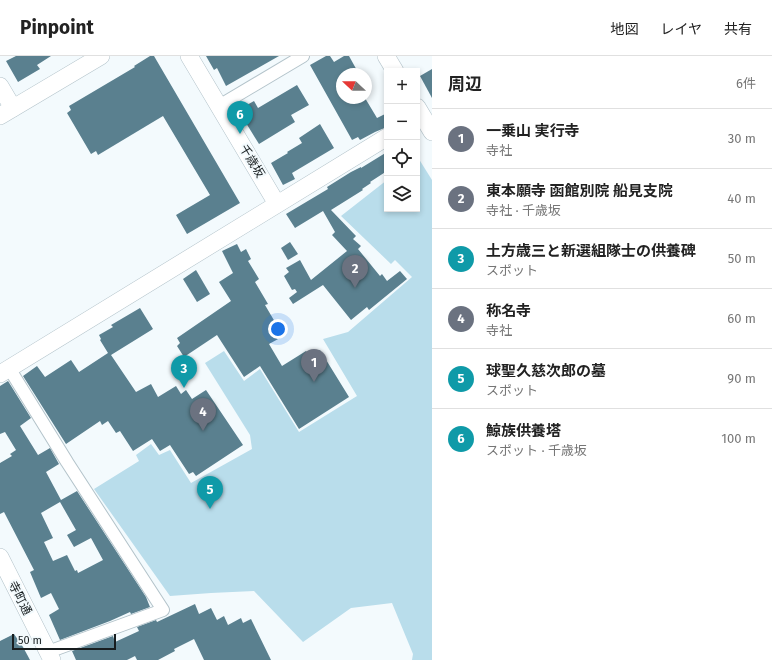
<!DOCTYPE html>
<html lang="ja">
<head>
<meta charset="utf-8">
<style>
	:root { --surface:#fff; --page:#f2f2f2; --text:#222; --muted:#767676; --line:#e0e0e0; --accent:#ea580c }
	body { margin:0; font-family:"Fira Sans","Noto Sans JP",sans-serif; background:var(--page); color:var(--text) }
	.controls { position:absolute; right:12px; top:12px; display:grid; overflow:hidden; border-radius:0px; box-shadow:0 2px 6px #0003 }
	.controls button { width:36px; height:36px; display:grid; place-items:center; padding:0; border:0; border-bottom:1px solid var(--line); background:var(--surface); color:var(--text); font:20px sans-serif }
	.compass { position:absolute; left:336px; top:12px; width:36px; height:36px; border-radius:50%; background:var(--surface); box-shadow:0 2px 6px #0003; rotate:292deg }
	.scale { position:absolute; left:12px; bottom:10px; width:104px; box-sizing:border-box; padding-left:4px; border:2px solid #171d1f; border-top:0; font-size:11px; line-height:14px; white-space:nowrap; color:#171d1f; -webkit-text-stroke:3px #f3fafd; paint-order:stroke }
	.you { position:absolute; left:278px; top:273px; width:14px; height:14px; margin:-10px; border:3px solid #fff; border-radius:50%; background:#1a73e8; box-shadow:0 0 0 6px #1a73e833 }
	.badge { display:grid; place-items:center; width:26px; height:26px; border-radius:50%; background:var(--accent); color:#fff; font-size:13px; font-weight:700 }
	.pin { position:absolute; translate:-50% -33px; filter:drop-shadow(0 1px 2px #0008) }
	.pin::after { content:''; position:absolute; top:21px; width:14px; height:12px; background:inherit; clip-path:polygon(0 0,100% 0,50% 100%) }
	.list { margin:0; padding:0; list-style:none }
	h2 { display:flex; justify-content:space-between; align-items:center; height:52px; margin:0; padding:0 16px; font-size:17px }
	h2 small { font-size:13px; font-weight:400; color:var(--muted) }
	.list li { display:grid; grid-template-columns:26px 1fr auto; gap:12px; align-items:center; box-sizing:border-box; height:60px; padding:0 16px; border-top:1px solid var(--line) }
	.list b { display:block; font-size:15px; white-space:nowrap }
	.list p { margin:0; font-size:13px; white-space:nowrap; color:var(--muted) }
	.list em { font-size:13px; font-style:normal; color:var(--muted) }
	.icon { flex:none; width:22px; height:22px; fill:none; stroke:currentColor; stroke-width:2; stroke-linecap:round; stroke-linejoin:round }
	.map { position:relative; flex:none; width:432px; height:604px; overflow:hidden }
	header { display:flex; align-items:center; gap:24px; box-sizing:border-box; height:56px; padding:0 20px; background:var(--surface); border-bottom:1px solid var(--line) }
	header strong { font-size:19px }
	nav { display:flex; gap:22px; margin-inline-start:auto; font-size:14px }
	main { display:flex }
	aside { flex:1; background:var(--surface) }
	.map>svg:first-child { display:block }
	.green { fill:#b9ddeb }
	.building { fill:#5a808f; fill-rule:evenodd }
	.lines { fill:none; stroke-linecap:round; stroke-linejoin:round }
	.street-casing { stroke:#b3c3ca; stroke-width:14 }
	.secondary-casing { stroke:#b3c3ca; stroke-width:18 }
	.street { stroke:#fff; stroke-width:12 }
	.secondary { stroke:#fff; stroke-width:17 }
	.labels { text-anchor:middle; stroke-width:4; stroke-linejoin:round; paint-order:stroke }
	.street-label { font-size:12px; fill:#171d1f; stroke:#f3fafd }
</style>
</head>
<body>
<header>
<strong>Pinpoint</strong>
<nav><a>地図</a><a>レイヤ</a><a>共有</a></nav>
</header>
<main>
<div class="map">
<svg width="432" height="604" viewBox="0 0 432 604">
	<rect width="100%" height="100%" fill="#f3fafd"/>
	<path class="green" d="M417 100 432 124V604H412L413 598 392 547 351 552 303 586 254 535 211 537 170 540 94 433 139 405 136 399 151 388 159 399 170 394 191 427 252 393 250 379 205 307 224 295 244 325 260 313 299 376 357 340 323 283 348 276 412 221 395 204 391 208 341 160 387 124V153H417Z"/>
	<g class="building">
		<path d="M16 0H51L37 9 40 13 18 26 6 5Z"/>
		<path d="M150 0H154L240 147 187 178 176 159 210 139 163 60 98 99 96 95 91 98 67 57 71 54 69 50 135 11 134 10Z"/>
		<path d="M206 0H279L226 30 217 12 214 14Z"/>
		<path d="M326 0H330L334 6 344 0H349L359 18H342V42H365L377 62 387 57V71L375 76 360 84 358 81 352 84 310 9Z"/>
		<path d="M432 13V42L420 20Z"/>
		<path d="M297 29 309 49 291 59 295 66 259 88 238 54 254 45 258 52Z"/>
		<path d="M320 68 334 92 292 117 295 123 283 129 271 107 288 97 287 96 302 87 299 82Z"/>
		<path d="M387 93V115L370 126 371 127 362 133 363 134 331 154 356 180 353 183 361 190 358 193 380 220 382 218 387 225 400 215 407 223 369 254 367 251 351 264 323 229 293 248 289 242 297 236 295 233 292 234 284 220 289 216 286 212 300 204 311 224 347 195 332 179 335 176 323 155 295 172 286 158 328 133 327 131 351 116 361 111V112L387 96 385 94Z"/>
		<path d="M290 186 298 198 288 204 281 192Z"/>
		<path d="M237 188 241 196 246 193 251 203 248 205 259 223 255 226 268 248 265 249 275 266 272 268 280 282 269 288 282 310 306 295 310 300 320 294 349 341 299 373 260 310 244 321 217 279 184 301 177 290 180 287 177 282 231 245 219 226 233 217 222 195Z"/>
		<path d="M196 214 210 238 197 246 183 223Z"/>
		<path d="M140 252 153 273 111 299 136 336 151 328 158 341 176 330 181 338 186 334 192 343 206 334 243 389 196 420 193 416 189 418 170 389 160 395 152 383 133 395 120 375 116 377 108 365 102 369 100 365 66 388 23 320 37 310 45 321 71 304 79 316 108 297 100 284 101 283 99 279 113 271 111 269Z"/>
		<path d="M8 325 31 362 20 370 38 399 50 392 59 408 46 416 61 444 77 435 146 541 150 551 131 558 130 556 110 565 60 584 49 559 59 553 51 537 41 542 30 516 34 514 4 456 0 458V407L12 400 10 398 16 394 5 376 0 378V330ZM60 446 76 474 67 479 74 491 91 482 103 504 78 517 77 514 75 515 67 499 53 505 44 486 53 482 41 457Z"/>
		<path d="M195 548 199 558 211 552 217 564 224 560 228 569 241 562 243 567 251 563 271 604H204L194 583 174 593 175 595 158 604H137L135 600 127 604H76L72 595 113 580 115 586 139 575 137 571 156 564 157 566Z"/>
		<path d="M14 578 23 591 30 604H0V585Z"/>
	</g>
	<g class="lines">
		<defs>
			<g id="street">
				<path d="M219 50 303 0"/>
				<path d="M9 312 67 406 163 554 48 596"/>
			</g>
			<g id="secondary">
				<path d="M189 0 277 148"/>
				<path d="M386 0 395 15"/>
				<path d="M0 30 13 52"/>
				<path d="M417 51 432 76"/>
				<path d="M0 60 101 0"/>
				<path d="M0 318 387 81"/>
				<path d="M0 501 52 604"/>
			</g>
		</defs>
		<use href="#street" class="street-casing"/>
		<use href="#secondary" class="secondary-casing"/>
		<use href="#street" class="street"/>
		<use href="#secondary" class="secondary"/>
	</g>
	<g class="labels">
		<g class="street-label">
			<text transform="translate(252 105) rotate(59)" y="4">千歳坂</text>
			<text transform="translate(20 542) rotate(63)" y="4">寺町通</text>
		</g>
	</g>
</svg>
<div class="controls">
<button>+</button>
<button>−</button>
<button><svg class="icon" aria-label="locate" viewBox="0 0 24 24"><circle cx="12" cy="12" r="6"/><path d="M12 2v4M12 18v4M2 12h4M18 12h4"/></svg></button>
<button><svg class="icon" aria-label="layers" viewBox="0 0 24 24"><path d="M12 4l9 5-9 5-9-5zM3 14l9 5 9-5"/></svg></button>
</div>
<svg class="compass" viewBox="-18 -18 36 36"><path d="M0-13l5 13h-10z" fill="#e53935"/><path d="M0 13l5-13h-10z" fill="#767676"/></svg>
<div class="scale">50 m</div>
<div class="you"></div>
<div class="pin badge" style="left:314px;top:326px;background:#6b7280">1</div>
<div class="pin badge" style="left:355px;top:232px;background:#6b7280">2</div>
<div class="pin badge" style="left:184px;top:332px;background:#0f9aa8">3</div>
<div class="pin badge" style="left:203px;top:375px;background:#6b7280">4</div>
<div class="pin badge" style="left:210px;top:453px;background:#0f9aa8">5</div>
<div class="pin badge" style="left:240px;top:78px;background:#0f9aa8">6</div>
</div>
<aside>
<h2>周辺<small>6件</small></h2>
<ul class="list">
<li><span class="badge" style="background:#6b7280">1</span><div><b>一乗山 実行寺</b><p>寺社</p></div><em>30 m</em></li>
<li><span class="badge" style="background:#6b7280">2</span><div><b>東本願寺 函館別院 船見支院</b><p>寺社 · 千歳坂</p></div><em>40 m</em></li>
<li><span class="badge" style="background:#0f9aa8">3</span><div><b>土方歳三と新選組隊士の供養碑</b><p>スポット</p></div><em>50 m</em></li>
<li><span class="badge" style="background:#6b7280">4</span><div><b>称名寺</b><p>寺社</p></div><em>60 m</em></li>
<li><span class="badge" style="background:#0f9aa8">5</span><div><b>球聖久慈次郎の墓</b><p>スポット</p></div><em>90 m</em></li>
<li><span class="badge" style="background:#0f9aa8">6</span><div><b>鯨族供養塔</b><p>スポット · 千歳坂</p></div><em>100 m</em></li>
</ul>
</aside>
</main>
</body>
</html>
